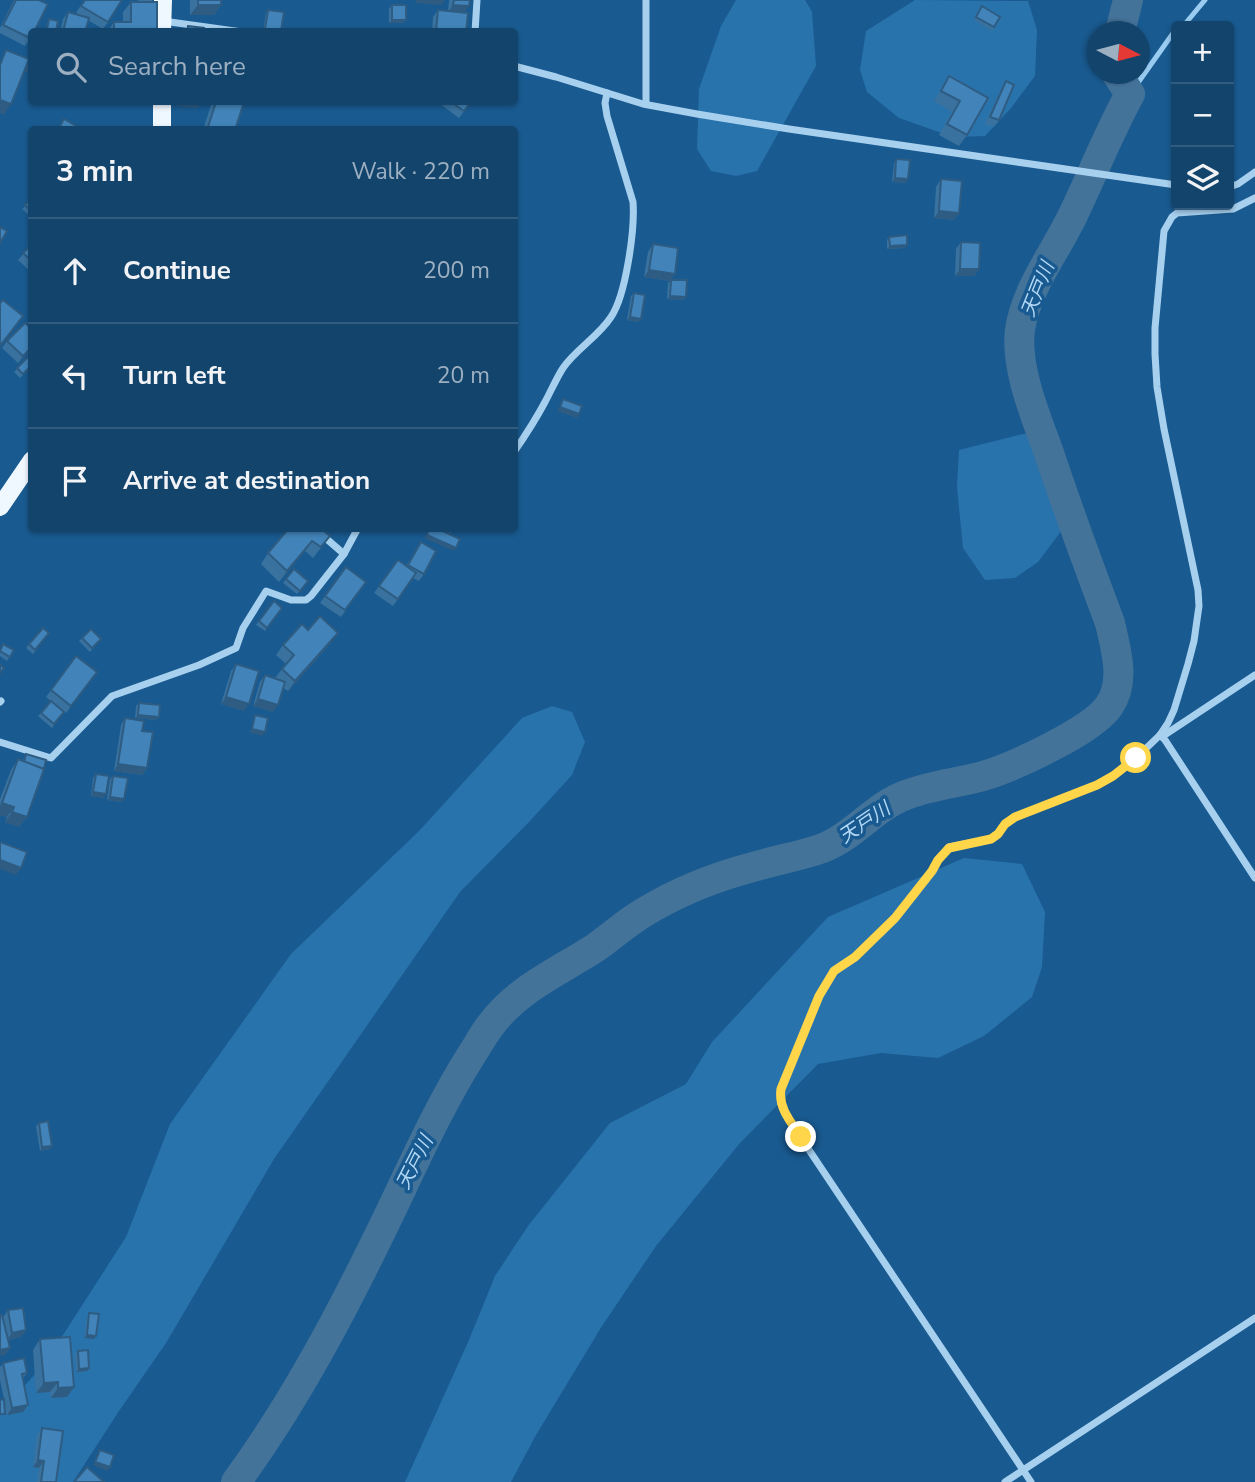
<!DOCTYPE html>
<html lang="en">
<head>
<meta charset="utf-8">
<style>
	:root { --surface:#13446c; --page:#1c4b72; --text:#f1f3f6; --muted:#9db0c2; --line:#325c7f }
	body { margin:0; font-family:"Nunito Sans","Noto Sans JP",sans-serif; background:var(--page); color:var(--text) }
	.controls { position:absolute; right:21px; top:21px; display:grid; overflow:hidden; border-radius:7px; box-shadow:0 2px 5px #0004 }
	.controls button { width:63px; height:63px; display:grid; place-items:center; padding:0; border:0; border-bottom:2px solid var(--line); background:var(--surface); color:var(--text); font:35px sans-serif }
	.compass { position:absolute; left:1087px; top:21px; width:63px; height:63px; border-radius:50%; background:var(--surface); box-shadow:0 2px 5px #0004; rotate:96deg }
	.stop { position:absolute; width:21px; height:21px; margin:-16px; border:5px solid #ffd54a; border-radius:50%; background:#fff }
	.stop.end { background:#ffd54a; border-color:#fff; box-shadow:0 2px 7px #0008 }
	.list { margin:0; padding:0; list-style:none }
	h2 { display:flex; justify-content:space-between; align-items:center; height:91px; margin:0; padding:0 28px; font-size:30px }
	h2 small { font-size:23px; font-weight:400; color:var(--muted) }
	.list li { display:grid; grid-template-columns:46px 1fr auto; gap:21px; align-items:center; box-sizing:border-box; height:105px; padding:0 28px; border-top:2px solid var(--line) }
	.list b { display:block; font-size:26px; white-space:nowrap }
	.list em { font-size:23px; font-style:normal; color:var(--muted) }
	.icon { flex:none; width:38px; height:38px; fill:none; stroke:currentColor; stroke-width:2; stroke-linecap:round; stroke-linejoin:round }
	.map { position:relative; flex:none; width:1255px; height:1482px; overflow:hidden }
	.search { position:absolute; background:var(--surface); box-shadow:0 2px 5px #0004; left:28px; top:28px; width:490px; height:77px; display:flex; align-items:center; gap:18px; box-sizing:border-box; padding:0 24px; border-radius:7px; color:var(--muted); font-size:26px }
	.panel { position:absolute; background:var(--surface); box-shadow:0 2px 5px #0004; left:28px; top:126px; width:490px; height:406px; border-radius:7px }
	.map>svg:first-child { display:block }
	.green { fill:#2973ad }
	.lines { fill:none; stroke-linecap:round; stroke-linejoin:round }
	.stream { stroke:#9accf1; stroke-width:5 }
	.river { stroke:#44739a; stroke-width:30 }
	.minor { stroke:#a7d0ef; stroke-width:7 }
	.primary { stroke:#eff7ff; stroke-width:18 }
	.wall { fill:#39729f }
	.shaded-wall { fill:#2e5c82 }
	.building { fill:#4284b9; stroke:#2e5c82; stroke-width:2 }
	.route { stroke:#ffd54a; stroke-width:9 }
	.labels { text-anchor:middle; stroke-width:7; stroke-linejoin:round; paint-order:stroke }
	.water-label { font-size:19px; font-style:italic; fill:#b3d9f6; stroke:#195a90 }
</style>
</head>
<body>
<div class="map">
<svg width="1255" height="1482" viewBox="0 0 1255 1482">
	<rect width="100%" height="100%" fill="#195a90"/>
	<g class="green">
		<path d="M736 0H805L812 12 816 66 757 171 736 176 711 171 697 149 699 89 721 26Z"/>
		<path d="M915 0 1028 1 1037 30 1035 76 1011 108 985 136 953 137 899 118 867 92 860 70 866 31Z"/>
		<path d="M1044 433 1062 456 1068 496 1062 530 1038 562 1015 578 985 580 963 548 957 487 959 450 1023 434Z"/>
		<path d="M552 706 572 712 585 742 572 775 529 822 460 892 274 1159 166 1343 119 1411 73 1482H0V1413L45 1363 126 1237 170 1124 291 954 420 830 522 718Z"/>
		<path d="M964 858 1022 864 1045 912 1042 967 1032 997 984 1036 938 1058 881 1053 818 1064 740 1143 656 1246 602 1326 536 1435 511 1482H405L469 1340 495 1276 528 1226 610 1123 686 1084 712 1042 828 917Z"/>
	</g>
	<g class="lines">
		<g class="stream">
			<path d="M1181 26 1185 24 1205 0"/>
			<path d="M1130 94 1176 29"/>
		</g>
		<g class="river">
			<path d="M1120 32 1128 0"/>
			<path d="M236 1482C296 1400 343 1310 387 1219 414 1163 439 1106 472 1054 478 1045 483 1035 490 1026 517 989 558 972 595 948 611 937 626 923 643 913 677 892 715 877 753 867 776 860 801 856 823 848 854 836 875 806 906 795 931 785 958 783 983 776 1013 767 1092 731 1109 706 1126 682 1116 650 1110 623 1089 567 1068 510 1049 453 1036 417 1015 368 1020 330 1025 292 1054 253 1071 219 1091 178 1108 134 1130 94L1117 74"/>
		</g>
		<g class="minor">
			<path d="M646 0V104"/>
			<path d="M163 21 242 32"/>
			<path d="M475 32 477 0"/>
			<path d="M514 66 556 77 643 104 697 114 789 129 1176 185"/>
			<path d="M1229 187 1238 184 1255 172"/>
			<path d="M514 452C525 436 536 419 545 402 551 391 556 379 563 368 576 349 598 337 611 317 626 295 635 229 633 202L607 116 605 103 607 93"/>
			<path d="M314 528 344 554"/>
			<path d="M1255 675 1166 734 1160 735 1165 740 1255 878"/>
			<path d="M0 702 1 701"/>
			<path d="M0 742 51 758 112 696 199 665 236 648 243 628 266 591 291 600H306L311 596 344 554 358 528"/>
			<path d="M1005 1482 1255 1318"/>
			<path d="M1031 1482 785 1114 781 1103V1089L819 996 834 971 855 957 895 918 932 871 938 860 949 847 991 839 998 834 1005 824 1015 817 1097 785 1113 776 1136 758 1160 735 1168 723 1174 710 1188 664 1194 641 1199 606 1198 590 1164 429 1157 387 1155 354V328L1164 231 1172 217 1177 213 1233 209 1255 198"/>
		</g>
		<g class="primary">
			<path d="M162 32 163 0"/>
			<path d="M162 130V102"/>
			<path d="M0 507 32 460"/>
		</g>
	</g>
	<g class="wall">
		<path d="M14 0H39L32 36 25 46 0 33V28Z"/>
		<path d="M84 0 108 22 103 29 88 20 85 32H60L63 19 68 12 82 16 76 13Z"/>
		<path d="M138 0H152L157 32H107L114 22H123V12L131 2H138Z"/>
		<path d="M190 0H221V5L214 15H190Z"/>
		<path d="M449 0H470L465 12 466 32H432L433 17 438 10 448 11Z"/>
		<path d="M392 5 403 23H389V9Z"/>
		<path d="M982 6 1000 17 992 31 974 20Z"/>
		<path d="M268 10 281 31 263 32 266 13Z"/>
		<path d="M949 76 988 98 967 135 959 146 939 135 952 112 934 101Z"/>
		<path d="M1006 81 999 120 994 127 985 124 1001 89Z"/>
		<path d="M212 102H244L235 130H203Z"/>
		<path d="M441 102H471L459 118 439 103Z"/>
		<path d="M896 159 906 183 892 182 894 163Z"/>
		<path d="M941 179 959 213 954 220 934 218 936 187Z"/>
		<path d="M32 200V218L22 209Z"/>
		<path d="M889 237 905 248 887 249V240Z"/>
		<path d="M961 242 979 269 974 276H955L956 249Z"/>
		<path d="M32 244V273L18 260Z"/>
		<path d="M653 244 675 274 670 281 644 277 648 252Z"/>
		<path d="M671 280 686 297 683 300 667 299 668 283Z"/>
		<path d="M634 293 638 322 627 320 631 296Z"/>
		<path d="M32 329V349L18 363 2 348 7 341Z"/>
		<path d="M32 353V366L20 378 14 372Z"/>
		<path d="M439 528H453L450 533Z"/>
		<path d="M330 536 313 558 305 551 279 582 261 564 268 553Z"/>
		<path d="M421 542 424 574 419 581 413 578 393 606 374 593 398 560 406 566Z"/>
		<path d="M346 567 366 582 341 617 320 603Z"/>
		<path d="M294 569 308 581 297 594 283 583Z"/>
		<path d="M274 601 282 608 265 631 256 625Z"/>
		<path d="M43 628 49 633 33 654 26 648Z"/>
		<path d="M308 630 331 643 288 691 283 688 273 712 253 706 260 682 265 675 275 678 286 664 276 655 283 645Z"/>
		<path d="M82 638 101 639 90 652 79 641Z"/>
		<path d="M0 649 14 650 7 661 0 656Z"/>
		<path d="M76 656 97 672 66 713 56 706 64 712 52 728 38 716 51 701 46 697Z"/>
		<path d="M236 664 244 711 221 704 231 671Z"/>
		<path d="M139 703 159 717 156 720 135 718 136 706Z"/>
		<path d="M125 718 142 731 147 768 142 775 114 771 121 725Z"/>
		<path d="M26 754 27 817 19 827 5 822 7 817 0 815V799L11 770 18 759 23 761Z"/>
		<path d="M96 774 104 798 91 796 93 778Z"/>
		<path d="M113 776 124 799 122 802 107 800 110 779Z"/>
		<path d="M39 1123 52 1146 50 1149 40 1151 36 1126Z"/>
		<path d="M8 1310 26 1330 21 1337 8 1340 10 1348 5 1355 6 1331 3 1317Z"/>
		<path d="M89 1313 96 1336 94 1339 84 1338 87 1317Z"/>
		<path d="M40 1339 74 1387 67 1397 51 1398 50 1392 36 1393 33 1350Z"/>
		<path d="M78 1351 87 1371 76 1372 75 1354Z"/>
		<path d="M3 1363 27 1373 23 1378 28 1405 23 1412 7 1415 4 1400 2 1417 4 1399 0 1380V1367Z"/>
		<path d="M42 1428 56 1482H37L39 1468 33 1467 37 1435Z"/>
	</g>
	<g class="shaded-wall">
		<path d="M417 0H445L442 5 414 3Z"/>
		<path d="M198 5H221L214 15H190Z"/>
		<path d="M453 5 469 6 464 13 448 12Z"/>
		<path d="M392 20H406L403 23H389Z"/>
		<path d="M27 67 32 69V74L25 71Z"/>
		<path d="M0 100 11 104 4 115 0 113Z"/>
		<path d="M180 102H202L197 108 177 106Z"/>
		<path d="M895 178 908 179 906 183 892 182Z"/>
		<path d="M939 211 959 213 954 220 934 218Z"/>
		<path d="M907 245 905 248 887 249 890 246Z"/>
		<path d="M960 269H979L974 276H955Z"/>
		<path d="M649 270 675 274 670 281 644 277Z"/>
		<path d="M670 296 686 297 683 300 667 299Z"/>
		<path d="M630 317 641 319 638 322 627 320Z"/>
		<path d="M32 347V349L18 363 23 356Z"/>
		<path d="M560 407 579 414 577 418 557 411Z"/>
		<path d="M427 535 456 548 454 551 424 538Z"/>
		<path d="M312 541 305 551 279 582 287 571Z"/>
		<path d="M338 633 331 643 288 691 295 681Z"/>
		<path d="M226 697 249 704 244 711 221 704Z"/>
		<path d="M258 699 278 705 273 712 253 706Z"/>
		<path d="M138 715 159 717 156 720 135 718Z"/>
		<path d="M252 729 265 732 262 736 249 732Z"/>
		<path d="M118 764 147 768 142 775 114 771Z"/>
		<path d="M93 792 106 794 104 798 91 796Z"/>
		<path d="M110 797 124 799 122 802 107 800Z"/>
		<path d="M2 803 14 807 7 817 0 815V806Z"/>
		<path d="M12 812 27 817 19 827 5 822Z"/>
		<path d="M0 860 21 868 16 875 0 869Z"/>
		<path d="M52 1146 50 1149 40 1151 42 1147Z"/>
		<path d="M26 1330 21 1337 7 1340 12 1333Z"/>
		<path d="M87 1335 96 1336 94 1339 84 1338Z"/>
		<path d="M10 1348 5 1355 0 1356V1350Z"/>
		<path d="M89 1368 87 1371 76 1372 79 1369Z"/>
		<path d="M58 1382 50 1392 36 1393 44 1383Z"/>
		<path d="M74 1387 67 1397 51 1398 58 1388Z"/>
		<path d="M28 1405 23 1412 7 1415 12 1408Z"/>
		<path d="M38 1460 44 1461 39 1468 33 1467Z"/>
		<path d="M95 1462 110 1467 107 1471 93 1465Z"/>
	</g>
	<g class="building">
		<path d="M16 0H39L48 4 34 32H32L30 38 3 25Z"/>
		<path d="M85 0H122L108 22 81 6Z"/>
		<rect x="198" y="0" width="23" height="5"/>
		<path d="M454 0H470L469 6 453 5Z"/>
		<path d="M131 2H157V32H114V22H131Z"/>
		<rect x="392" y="5" width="14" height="15"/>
		<path d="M982 6 1000 17 994 27 976 17Z"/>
		<path d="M268 10 284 12 281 31 265 29Z"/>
		<path d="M438 10 468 13 466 32H436Z"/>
		<path d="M68 12 89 18 85 32H63Z"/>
		<path d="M49 19 58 21 56 31 47 29Z"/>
		<path d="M188 26 204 28V32H187Z"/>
		<path d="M6 50 29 59 11 104 0 100V65Z"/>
		<path d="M31 58H32V69L27 67Z"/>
		<path d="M949 76 988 98 967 135 947 124 960 101 941 91Z"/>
		<path d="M1006 81 1014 85 999 120 990 117Z"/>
		<path d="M216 102H244L235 130H207Z"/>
		<path d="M451 102H471L464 111Z"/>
		<path d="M64 119 83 130H58Z"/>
		<path d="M896 159 910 160 908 179 895 178Z"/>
		<path d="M941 179 962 181 959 213 939 211Z"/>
		<path d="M31 199 32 200V212L25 205Z"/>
		<path d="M0 227 7 231 0 243Z"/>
		<path d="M907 235V245L890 246 889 237Z"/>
		<path d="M961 242 980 243 979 269H960Z"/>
		<path d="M32 244V261L23 253Z"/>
		<path d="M653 244 678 248 675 274 649 270Z"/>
		<path d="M671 280H687L686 297 670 296Z"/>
		<path d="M634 293 645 295 641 319 630 317Z"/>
		<path d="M3 300 23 316 0 346V303Z"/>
		<path d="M25 323 32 329V347L23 356 7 341Z"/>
		<path d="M32 353V365L23 374 17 368Z"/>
		<path d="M563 399 582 406 579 414 560 407Z"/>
		<path d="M289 528H320L330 536 321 547 312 541 287 571 268 553Z"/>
		<path d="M429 528H436L460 539 456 548 427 535Z"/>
		<path d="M421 542 436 551 424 574 408 565Z"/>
		<path d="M398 560 416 573 398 599 379 586Z"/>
		<path d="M346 567 366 582 345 610 325 596Z"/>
		<path d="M294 569 308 581 300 591 286 579Z"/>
		<path d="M274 601 282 608 267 628 259 621Z"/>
		<path d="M320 616 338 633 295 681 282 669 294 655 283 645 302 624 308 630Z"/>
		<path d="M43 628 49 633 35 650 29 644Z"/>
		<path d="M91 629 101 639 92 648 82 638Z"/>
		<path d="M3 644 14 650 10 657 0 651Z"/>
		<path d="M76 656 97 672 71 706 51 690Z"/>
		<path d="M236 664 259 671 249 704 226 697Z"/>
		<path d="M0 665 4 668 0 673Z"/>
		<path d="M265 675 285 682 278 705 258 699Z"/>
		<path d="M51 701 64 712 54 724 41 713Z"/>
		<path d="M139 703 160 705 159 717 138 715Z"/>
		<path d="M255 715 268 718 265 732 252 729Z"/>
		<path d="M125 718 144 721 142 731 153 732 147 768 118 764Z"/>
		<path d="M26 754 46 760 44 769 24 762Z"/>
		<path d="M18 759 44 769 27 817 12 812 14 807 2 803Z"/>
		<path d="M96 774 109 776 106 794 93 792Z"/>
		<path d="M113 776 128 778 124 799 110 797Z"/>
		<path d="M0 842 27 852 21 868 0 860Z"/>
		<path d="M48 1121 52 1146 42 1147 39 1123Z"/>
		<path d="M23 1308 26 1330 12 1333 8 1310Z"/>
		<path d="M89 1313 99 1314 96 1336 87 1335Z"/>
		<path d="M0 1315H2L10 1348 0 1350Z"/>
		<path d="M70 1337 74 1387 58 1388V1382L44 1383 40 1339Z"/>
		<path d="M88 1350 89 1368 79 1369 78 1351Z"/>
		<path d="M24 1358 27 1373 22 1374 28 1405 12 1408 3 1363Z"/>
		<path d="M4 1399 5 1414H0V1400Z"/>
		<path d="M42 1428 63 1431 56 1482H41L44 1461 38 1460Z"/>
		<path d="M100 1450 114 1455 110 1467 95 1462Z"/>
		<path d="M87 1467 104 1482H74Z"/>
	</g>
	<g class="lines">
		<path class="route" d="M801 1137C791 1122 778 1108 781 1089L819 996 834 971 855 957 895 918 932 871 938 860 949 848 991 839 998 834 1005 824 1015 817 1097 785 1113 776 1136 758"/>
	</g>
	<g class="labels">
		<g class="water-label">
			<text transform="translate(1037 289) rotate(-68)" y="7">天戸川</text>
			<text transform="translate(864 822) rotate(-34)" y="7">天戸川</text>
			<text transform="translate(414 1162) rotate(-63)" y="7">天戸川</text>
		</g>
	</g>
</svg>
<div class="controls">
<button>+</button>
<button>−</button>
<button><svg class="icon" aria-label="layers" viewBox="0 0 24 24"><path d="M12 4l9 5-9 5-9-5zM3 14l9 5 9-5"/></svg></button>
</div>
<svg class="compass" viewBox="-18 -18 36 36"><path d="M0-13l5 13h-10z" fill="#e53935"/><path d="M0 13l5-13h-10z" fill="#9db0c2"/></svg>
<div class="stop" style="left:1136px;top:758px"></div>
<div class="stop end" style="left:801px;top:1137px"></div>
<div class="search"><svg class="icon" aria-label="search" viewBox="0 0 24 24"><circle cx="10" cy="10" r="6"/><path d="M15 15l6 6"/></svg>Search here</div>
<section class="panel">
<h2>3 min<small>Walk · 220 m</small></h2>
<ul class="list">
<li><svg class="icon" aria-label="ahead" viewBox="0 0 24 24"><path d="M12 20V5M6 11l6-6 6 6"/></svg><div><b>Continue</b></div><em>200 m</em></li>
<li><svg class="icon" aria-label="left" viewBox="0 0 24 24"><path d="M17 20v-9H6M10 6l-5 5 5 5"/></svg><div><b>Turn left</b></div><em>20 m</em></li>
<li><svg class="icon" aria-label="arrive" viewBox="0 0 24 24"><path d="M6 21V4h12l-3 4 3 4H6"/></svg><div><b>Arrive at destination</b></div></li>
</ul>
</section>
</div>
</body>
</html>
